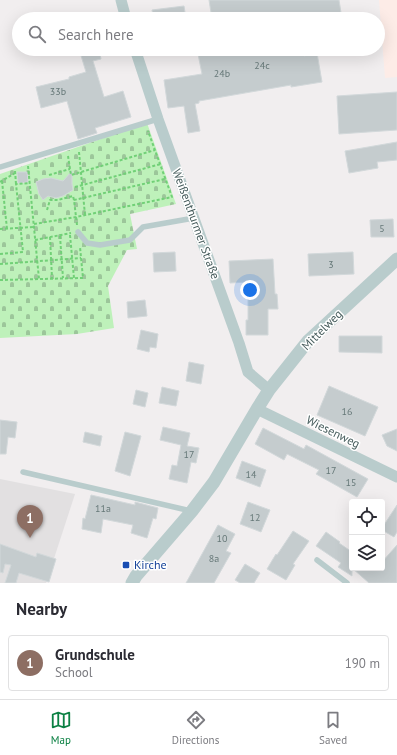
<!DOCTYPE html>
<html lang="en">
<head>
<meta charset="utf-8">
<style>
	:root { --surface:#fff; --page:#f2f2f3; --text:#2b2b33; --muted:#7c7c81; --line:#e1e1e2; --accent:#0b8043 }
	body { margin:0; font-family:"PT Sans",sans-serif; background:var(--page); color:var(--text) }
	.controls { position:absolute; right:12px; bottom:12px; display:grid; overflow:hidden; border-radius:4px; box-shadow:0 4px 16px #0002 }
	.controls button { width:36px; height:36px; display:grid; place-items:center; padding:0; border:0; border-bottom:1px solid var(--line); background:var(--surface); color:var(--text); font:20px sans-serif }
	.you { position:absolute; left:250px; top:290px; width:14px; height:14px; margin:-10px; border:3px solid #fff; border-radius:50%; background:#1a73e8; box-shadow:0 0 0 6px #1a73e833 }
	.badge { display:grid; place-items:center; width:26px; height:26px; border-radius:50%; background:var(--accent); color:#fff; font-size:13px; font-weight:700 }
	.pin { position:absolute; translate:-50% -33px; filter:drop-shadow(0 1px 2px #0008) }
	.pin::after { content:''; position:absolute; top:21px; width:14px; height:12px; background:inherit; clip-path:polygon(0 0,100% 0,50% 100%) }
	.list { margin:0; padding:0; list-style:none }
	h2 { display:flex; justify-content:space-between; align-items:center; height:52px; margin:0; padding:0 16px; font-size:17px }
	h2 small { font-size:13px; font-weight:400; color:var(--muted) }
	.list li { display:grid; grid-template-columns:26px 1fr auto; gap:12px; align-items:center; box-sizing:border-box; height:56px; margin:0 8px 8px; padding:0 8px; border:1px solid var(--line); border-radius:4px }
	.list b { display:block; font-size:15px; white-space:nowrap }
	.list p { margin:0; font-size:13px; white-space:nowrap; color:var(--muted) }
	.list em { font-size:13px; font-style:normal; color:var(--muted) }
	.icon { flex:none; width:22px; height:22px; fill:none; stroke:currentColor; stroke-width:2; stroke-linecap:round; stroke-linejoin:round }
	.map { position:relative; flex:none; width:397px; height:583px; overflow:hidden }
	.search { position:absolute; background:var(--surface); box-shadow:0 4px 16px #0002; left:12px; right:12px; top:12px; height:44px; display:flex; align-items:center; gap:10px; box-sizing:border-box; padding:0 14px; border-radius:22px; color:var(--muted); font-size:15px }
	.sheet { height:116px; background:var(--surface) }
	nav { display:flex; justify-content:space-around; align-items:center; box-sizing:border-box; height:56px; border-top:1px solid var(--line); background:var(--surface); font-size:11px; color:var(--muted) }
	nav a { display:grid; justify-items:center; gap:2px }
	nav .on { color:var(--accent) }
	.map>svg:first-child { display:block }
	.commercial { fill:#fdece7 }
	.education { fill:#e2e0e1 }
	.cemetery { fill:url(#cemetery-stones) }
	.building { fill:#c5ccce; stroke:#d2d8da }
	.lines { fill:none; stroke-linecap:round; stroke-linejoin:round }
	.path { stroke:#71d077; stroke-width:2; stroke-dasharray:3 2; stroke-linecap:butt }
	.service { stroke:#b9cccc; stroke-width:5.5 }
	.minor { stroke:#b9cccc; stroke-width:11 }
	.tertiary { stroke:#b9cccc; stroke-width:13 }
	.transit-dot { fill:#1a4fb4; stroke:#fff; stroke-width:1.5 }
	.labels { text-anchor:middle; stroke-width:3; stroke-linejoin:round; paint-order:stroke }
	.number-label { font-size:10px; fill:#667878 }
	.street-label { font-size:12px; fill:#465c5c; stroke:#fff }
	.transit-label { font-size:12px; fill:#164399; stroke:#fff; text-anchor:start }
</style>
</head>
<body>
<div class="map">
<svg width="397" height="583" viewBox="0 0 397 583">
	<defs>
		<pattern id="cemetery-stones" width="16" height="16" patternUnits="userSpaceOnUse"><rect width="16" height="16" fill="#bef1ba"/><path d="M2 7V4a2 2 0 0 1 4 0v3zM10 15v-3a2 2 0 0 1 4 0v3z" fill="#9cc69a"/></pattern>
	</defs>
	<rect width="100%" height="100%" fill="#f1eeef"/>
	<path class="commercial" d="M379 0H397V77L385 78Z"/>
	<path class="education" d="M0 479 75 494 46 583H0Z"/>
	<path class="cemetery" d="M147 123 176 204 130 214 137 249 127 250 108 286 114 328 77 334 0 338V174Z"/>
	<g class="building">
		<path d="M209 0H339L342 19H212Z"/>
		<path d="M184 6 186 19H154L152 10Z"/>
		<path d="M79 49H99L101 59 93 61 104 97 123 91 131 117 95 128 97 133 78 139 67 101 41 108 36 87 69 79V77L86 72Z"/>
		<path d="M197 49H303L304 56 317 53 322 82 291 87V85L199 101V103L195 104 200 131 188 133 184 106 168 108 164 80 202 74Z"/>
		<path d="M397 92V130L339 134 337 96Z"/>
		<path d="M397 142V160L377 162 378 168 349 173 345 151Z"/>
		<path d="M72 171V184L73 190 63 196 56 198 48 196 43 200 39 194 36 182 43 179 51 178 63 181Z"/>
		<path d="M17 172H27L28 182 18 183Z"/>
		<path d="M393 219 394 237H371L370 220Z"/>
		<path d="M175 252 176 271 154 272 153 253Z"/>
		<path d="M353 252 354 274 309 276 308 254Z"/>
		<path d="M273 259 275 294H277L278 309H268V335H246V320H248V282L230 283 229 261Z"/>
		<path d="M145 300 147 316 128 318 127 302Z"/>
		<path d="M141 330 158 334 156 348 150 347 149 352 137 349Z"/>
		<path d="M339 336H382V353L339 352Z"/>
		<path d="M189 362 204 365 201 384 186 381Z"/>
		<path d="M329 386 378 407 365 436 317 415Z"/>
		<path d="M162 387 179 391 176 406 159 403Z"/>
		<path d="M136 390 148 393 145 407 133 404Z"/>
		<path d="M0 420 17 422 15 438 8 437 6 454H0Z"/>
		<path d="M163 427 190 433 187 446 199 448 196 463 191 462 187 483 169 479 172 465 177 466 181 445 160 440Z"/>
		<path d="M263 428 304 449 306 445 368 479 357 497 316 474 319 470 287 454 284 460 255 444Z"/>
		<path d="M397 429V451L387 446 382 435Z"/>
		<path d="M85 432 102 436 100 446 83 442Z"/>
		<path d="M125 432 141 436 130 476 115 471Z"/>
		<path d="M242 461 266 470 260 487 236 478Z"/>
		<path d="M91 495 135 505V502L158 508 156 519 153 518 147 538 131 533 133 525 103 519 101 533 82 529 83 518 85 519Z"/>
		<path d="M248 502 270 510 261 532 240 524Z"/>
		<path d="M397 505V532L394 537 382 530V528Z"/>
		<path d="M218 525 235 534 226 551 231 553 214 583H186Z"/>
		<path d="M293 531 309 541 293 564 295 565 286 580 267 569 276 554 277 555Z"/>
		<path d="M326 532 340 542 339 543 352 552V568H382V562L397 545V583H369L352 568V576L338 567 341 563 316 546Z"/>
		<path d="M0 544 36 557 37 553 56 559 49 582 19 573 16 583H5L11 565 5 564 3 573 0 572Z"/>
		<path d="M245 564 260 573 254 583H240L235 580Z"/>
	</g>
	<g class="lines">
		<g class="path">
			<path d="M79 152 85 215"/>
			<path d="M68 156 71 175 155 150"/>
			<path d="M28 166 39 279"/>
			<path d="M15 171 16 184"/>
			<path d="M49 175 70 169"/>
			<path d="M2 181 7 229"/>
			<path d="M0 182 15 173"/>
			<path d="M75 187 161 164"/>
			<path d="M47 210 50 200H58L73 196 74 200"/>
			<path d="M34 224 76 217 172 197 148 131"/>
			<path d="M77 225 74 200 165 179"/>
			<path d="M0 229 34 227"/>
			<path d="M70 235 74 278"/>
			<path d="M60 236 63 278"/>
			<path d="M50 237 52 278"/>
			<path d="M35 240 71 233"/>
			<path d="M0 254 23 252 16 184 30 183"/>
			<path d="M0 264 81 258"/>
			<path d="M0 280 83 278 80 247"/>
		</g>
		<g class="service">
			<path d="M0 167 158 119"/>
			<path d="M78 232 87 243 100 245 130 240 143 227 194 218"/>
			<path d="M23 472 191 511"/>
			<path d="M317 560 347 583"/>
		</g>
		<g class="minor">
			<path d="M121 0 126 19"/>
			<path d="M135 49 158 119 239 343 248 372 269 390"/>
			<path d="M257 409 397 477"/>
		</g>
		<path class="tertiary" d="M132 583 136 576 192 511 214 482 257 409 269 390 308 341 397 259"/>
	</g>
	<rect class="transit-dot" x="122" y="561" width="8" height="8" rx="2"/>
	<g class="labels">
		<g class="number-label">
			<text x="262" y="69">24c</text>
			<text x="222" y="77">24b</text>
			<text x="58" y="95">33b</text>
			<text x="382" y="232">5</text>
			<text x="331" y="268">3</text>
			<text x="347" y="415">16</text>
			<text x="189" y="458">17</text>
			<text x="331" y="474">17</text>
			<text x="251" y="478">14</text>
			<text x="351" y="486">15</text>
			<text x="103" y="512">11a</text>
			<text x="255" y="521">12</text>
			<text x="222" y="542">10</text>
			<text x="214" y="562">8a</text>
		</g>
		<g class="street-label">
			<text transform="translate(196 224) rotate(70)" y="4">Weißenthurmer Straße</text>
			<text transform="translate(322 330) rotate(-45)" y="4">Mittelweg</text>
			<text transform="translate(333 432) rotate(26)" y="4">Wiesenweg</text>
		</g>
		<g class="transit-label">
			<text x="134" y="569">Kirche</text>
		</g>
	</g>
</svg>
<div class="controls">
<button><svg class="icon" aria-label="locate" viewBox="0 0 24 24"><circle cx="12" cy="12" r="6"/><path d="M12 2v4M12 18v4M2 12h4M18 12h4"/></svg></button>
<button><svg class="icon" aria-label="layers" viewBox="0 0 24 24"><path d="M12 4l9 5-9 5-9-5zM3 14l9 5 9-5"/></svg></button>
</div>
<div class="you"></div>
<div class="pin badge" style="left:30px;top:538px;background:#8d6e63">1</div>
<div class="search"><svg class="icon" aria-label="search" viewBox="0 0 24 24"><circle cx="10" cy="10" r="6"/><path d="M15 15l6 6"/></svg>Search here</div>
</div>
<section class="sheet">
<h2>Nearby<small></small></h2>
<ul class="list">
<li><span class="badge" style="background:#8d6e63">1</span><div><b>Grundschule</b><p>School</p></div><em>190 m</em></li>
</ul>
</section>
<nav>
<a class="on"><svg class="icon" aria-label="map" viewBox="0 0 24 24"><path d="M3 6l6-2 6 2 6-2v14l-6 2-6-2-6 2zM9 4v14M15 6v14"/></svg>Map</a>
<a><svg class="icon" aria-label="directions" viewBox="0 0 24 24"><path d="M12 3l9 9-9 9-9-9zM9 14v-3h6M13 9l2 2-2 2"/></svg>Directions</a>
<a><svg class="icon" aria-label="saved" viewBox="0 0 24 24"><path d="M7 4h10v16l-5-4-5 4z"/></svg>Saved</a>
</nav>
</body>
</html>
